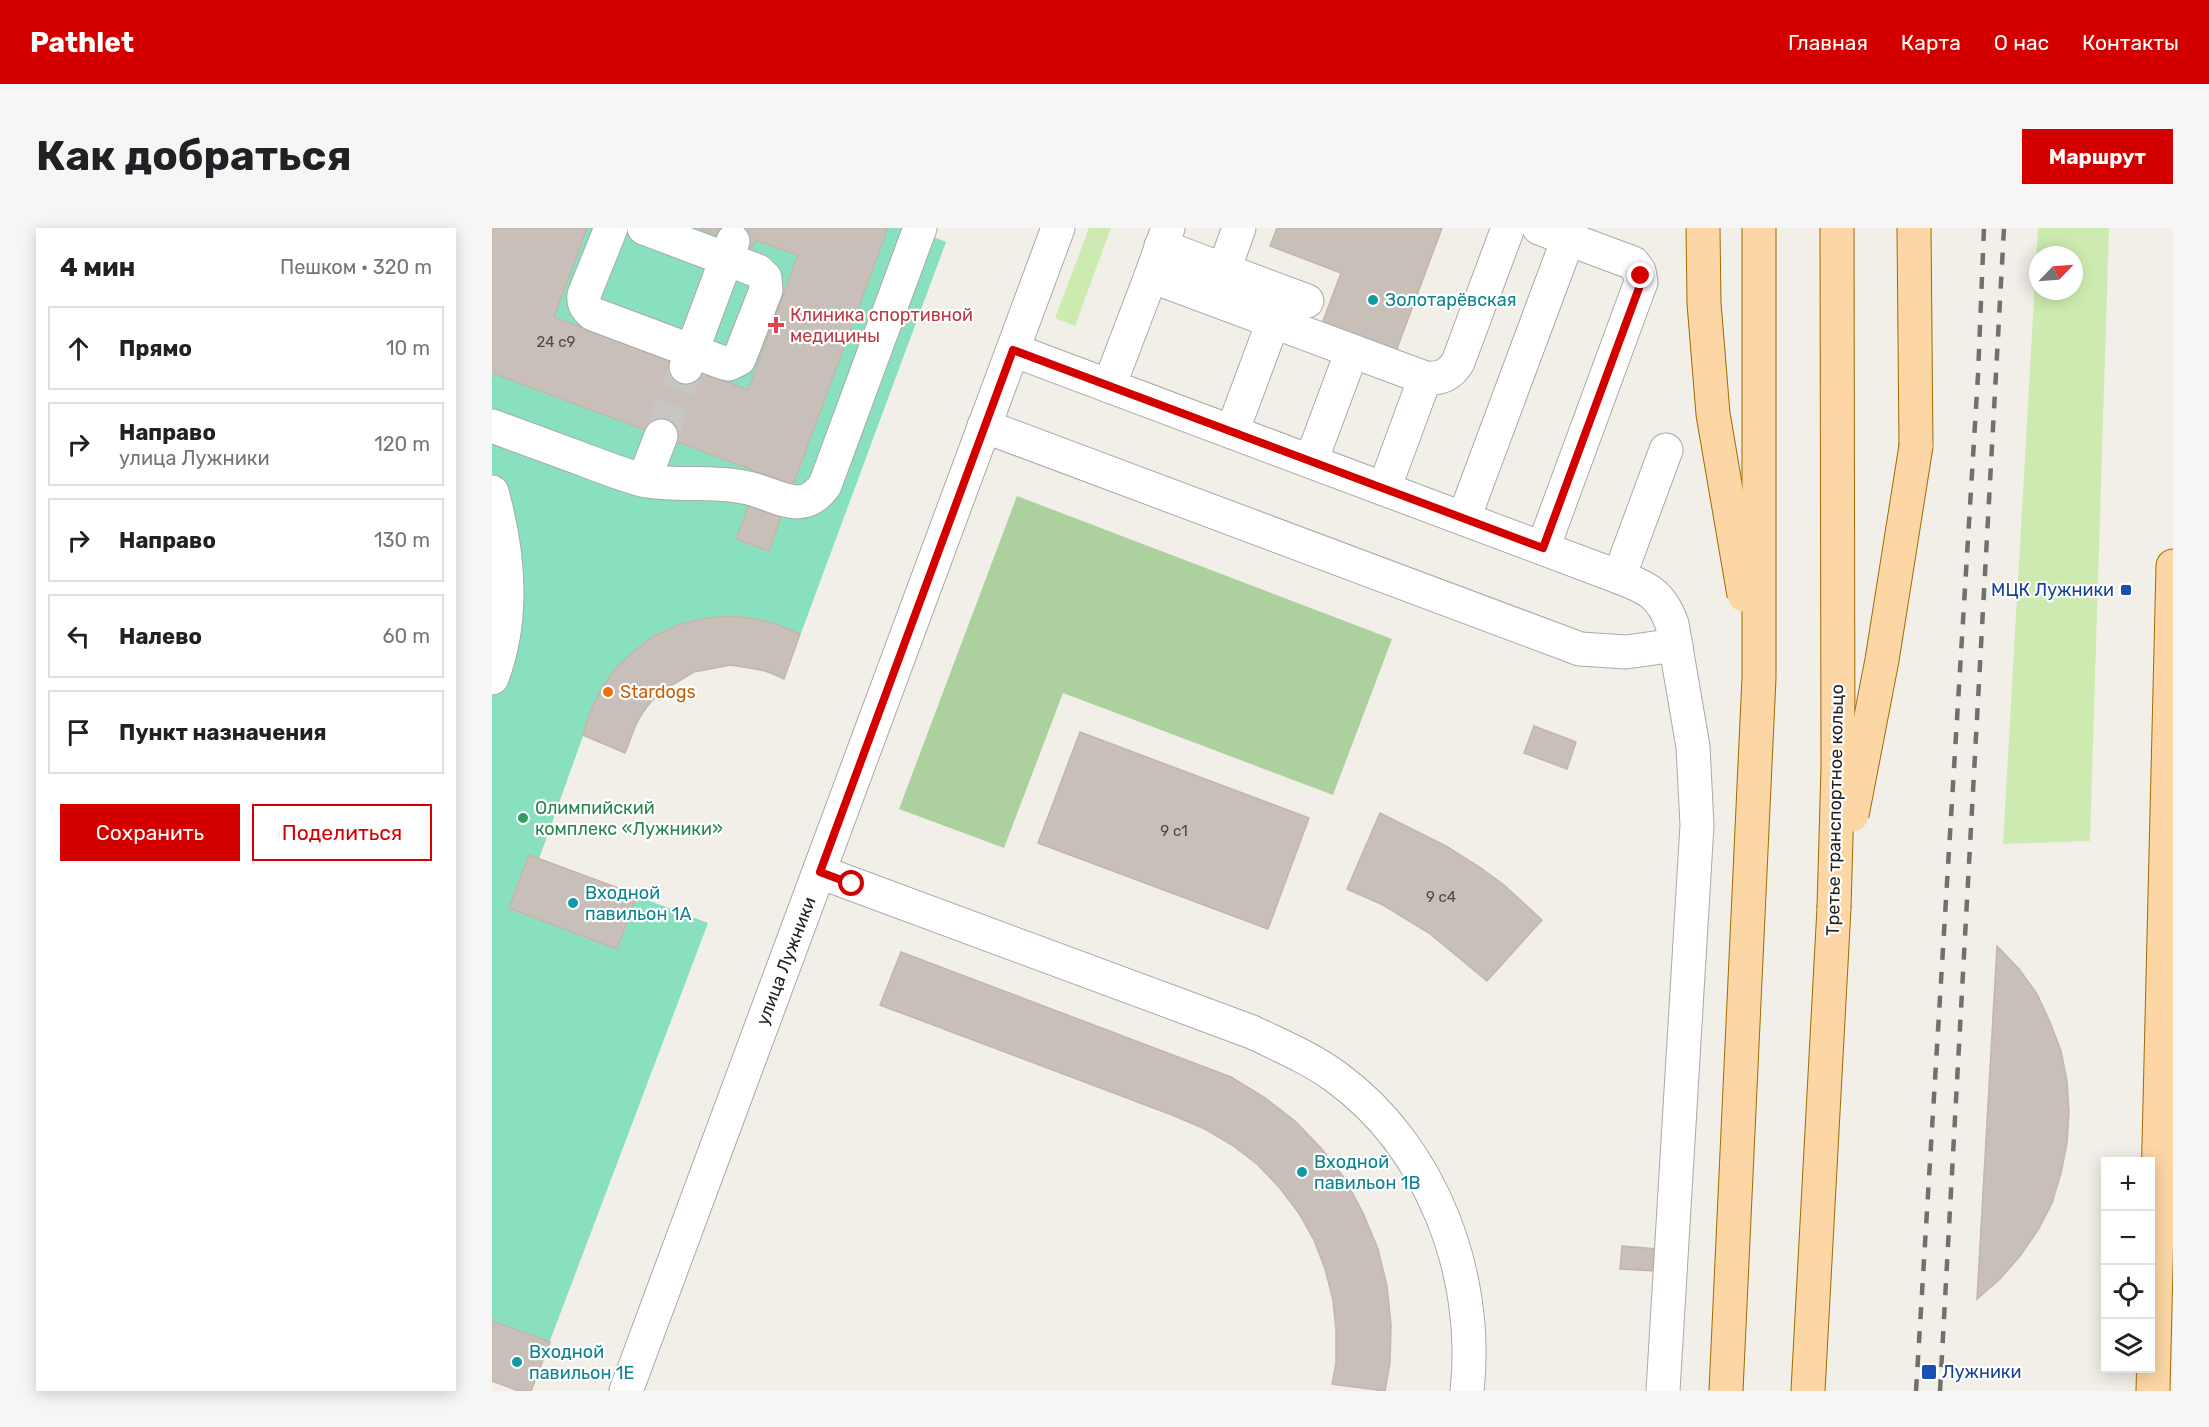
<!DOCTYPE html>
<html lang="ru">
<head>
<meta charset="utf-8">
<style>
	:root { --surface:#fff; --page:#f6f6f6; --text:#202124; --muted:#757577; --line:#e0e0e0; --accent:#d40000 }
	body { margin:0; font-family:Rubik,sans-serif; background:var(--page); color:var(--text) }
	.controls { position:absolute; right:18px; bottom:18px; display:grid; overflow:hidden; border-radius:0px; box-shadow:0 3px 15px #0003 }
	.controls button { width:54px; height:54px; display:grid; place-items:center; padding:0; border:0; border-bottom:2px solid var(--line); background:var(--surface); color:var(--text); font:30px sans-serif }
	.compass { position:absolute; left:1537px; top:18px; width:54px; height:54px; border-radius:50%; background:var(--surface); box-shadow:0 3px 15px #0003; rotate:65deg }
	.stop { position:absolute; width:18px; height:18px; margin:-14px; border:4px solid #d40000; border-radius:50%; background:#fff }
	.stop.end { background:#d40000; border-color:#fff; box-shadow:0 2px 6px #0008 }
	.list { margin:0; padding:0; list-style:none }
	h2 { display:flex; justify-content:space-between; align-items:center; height:78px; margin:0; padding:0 24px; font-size:26px }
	h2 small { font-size:20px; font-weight:400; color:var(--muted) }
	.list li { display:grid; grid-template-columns:39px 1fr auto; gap:18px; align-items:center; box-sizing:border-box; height:84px; margin:0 12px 12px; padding:0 12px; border:2px solid var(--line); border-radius:0px }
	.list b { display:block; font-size:22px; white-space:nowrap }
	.list p { margin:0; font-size:20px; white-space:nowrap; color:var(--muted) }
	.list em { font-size:20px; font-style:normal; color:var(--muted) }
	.actions { display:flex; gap:12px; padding:18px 24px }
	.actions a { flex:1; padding:14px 0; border:2px solid var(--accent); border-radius:0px; text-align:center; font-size:21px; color:var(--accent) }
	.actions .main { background:var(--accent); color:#fff }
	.icon { flex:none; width:33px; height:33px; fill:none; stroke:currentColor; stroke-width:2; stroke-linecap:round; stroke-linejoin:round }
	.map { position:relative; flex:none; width:1681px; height:1163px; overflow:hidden; border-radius:0px }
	header { display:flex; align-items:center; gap:36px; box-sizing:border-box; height:84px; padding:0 30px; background:var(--accent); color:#fff }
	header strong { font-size:28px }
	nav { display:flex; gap:33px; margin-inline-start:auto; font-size:21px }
	.intro { display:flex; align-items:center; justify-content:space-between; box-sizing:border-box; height:144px; padding:0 36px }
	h1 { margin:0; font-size:42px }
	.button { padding:15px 27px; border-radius:0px; background:var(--accent); color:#fff; font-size:21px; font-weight:700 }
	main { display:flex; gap:36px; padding:0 36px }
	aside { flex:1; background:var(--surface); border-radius:0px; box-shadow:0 3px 15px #0003 }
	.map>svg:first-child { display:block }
	.grass { fill:#cdebb0; fill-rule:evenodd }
	.forest { fill:#add19e }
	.pitch { fill:#88e0be }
	.building { fill:#c7bfb8; stroke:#c4b6ab; stroke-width:1.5 }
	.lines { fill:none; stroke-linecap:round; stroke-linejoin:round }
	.minor-tunnel { stroke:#c8c6c1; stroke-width:33; stroke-dasharray:33 16; stroke-linecap:butt }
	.minor-casing { stroke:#a9a9a9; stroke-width:35 }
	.major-casing { stroke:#a06b00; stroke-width:35 }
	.minor { stroke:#fff; stroke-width:33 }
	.major { stroke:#fcd6a4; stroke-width:33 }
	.rail { stroke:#707070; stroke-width:4.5; stroke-dasharray:12 12; stroke-linecap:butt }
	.major-bridge-casing { stroke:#a06b00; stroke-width:35; stroke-linecap:butt }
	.major-bridge { stroke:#fcd6a4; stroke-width:33 }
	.route { stroke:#d40000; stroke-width:8 }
	.culture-dot { fill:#0f9aa8; stroke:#fff; stroke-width:2 }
	.health-dot { fill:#e0444e; stroke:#fff; stroke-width:2 }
	.transit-dot { fill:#1a4fb4; stroke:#fff; stroke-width:2 }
	.food-dot { fill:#e8710a; stroke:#fff; stroke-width:2 }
	.leisure-dot { fill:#2e9e5b; stroke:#fff; stroke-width:2 }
	.labels { text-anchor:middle; stroke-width:4.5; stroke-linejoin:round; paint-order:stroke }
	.number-label { font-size:15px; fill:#4b4948 }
	.culture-label { font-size:18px; fill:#0d838f; stroke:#fff; text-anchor:start }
	.health-label { font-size:18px; fill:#be3a42; stroke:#fff; text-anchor:start }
	.transit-label { font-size:18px; fill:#164399; stroke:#fff; text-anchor:end }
	.food-label { font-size:18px; fill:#c56008; stroke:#fff; text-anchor:start }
	.leisure-label { font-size:18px; fill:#27864d; stroke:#fff; text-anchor:start }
	.street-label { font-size:18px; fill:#222; stroke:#fff }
</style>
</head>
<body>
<header>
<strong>Pathlet</strong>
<nav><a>Главная</a><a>Карта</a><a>О нас</a><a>Контакты</a></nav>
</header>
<div class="intro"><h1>Как добраться</h1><a class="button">Маршрут</a></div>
<main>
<aside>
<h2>4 мин<small>Пешком · 320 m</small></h2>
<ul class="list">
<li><svg class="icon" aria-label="ahead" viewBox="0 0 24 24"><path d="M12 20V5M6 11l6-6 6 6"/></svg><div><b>Прямо</b></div><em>10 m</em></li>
<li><svg class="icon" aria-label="right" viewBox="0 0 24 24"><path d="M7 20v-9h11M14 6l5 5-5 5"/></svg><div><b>Направо</b><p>улица Лужники</p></div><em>120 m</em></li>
<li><svg class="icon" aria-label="right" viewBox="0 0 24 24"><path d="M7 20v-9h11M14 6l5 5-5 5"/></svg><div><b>Направо</b></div><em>130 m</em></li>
<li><svg class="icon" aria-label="left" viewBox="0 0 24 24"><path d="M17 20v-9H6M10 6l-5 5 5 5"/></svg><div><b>Налево</b></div><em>60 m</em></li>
<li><svg class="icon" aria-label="arrive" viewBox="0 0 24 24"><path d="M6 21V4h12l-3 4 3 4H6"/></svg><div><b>Пункт назначения</b></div></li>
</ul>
<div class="actions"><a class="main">Сохранить</a><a>Поделиться</a></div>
</aside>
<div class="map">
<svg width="1681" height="1163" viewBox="0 0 1681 1163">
	<rect width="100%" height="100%" fill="#f2efe9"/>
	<g class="grass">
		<path d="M597 0H619L583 98 563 90Z"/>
		<path d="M1546 0H1617L1598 613 1511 616ZM1546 27H1582V63H1546Z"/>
	</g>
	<path class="forest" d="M525 268 900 411 841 567 571 465 512 620 407 581Z"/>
	<path class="pitch" d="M0 0H420L454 14 292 451C219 418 156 450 133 525L91 508 47 631 216 695 39 1163H27L0 1153Z"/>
	<g class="building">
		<path d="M0 0H95L62 89 256 162 306 27 263 12 260 20 206 0H396L301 257 0 145Z"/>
		<path d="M785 0H950L903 126 829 98 849 45 778 18Z"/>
		<path d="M257 277 289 289 277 323 244 311Z"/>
		<path d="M235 388 260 390 284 396 308 406 292 451 275 443 239 437 202 444 170 463 157 475 146 491 133 525 91 507 97 487 109 461 124 440 142 423 162 408 186 397 210 391Z"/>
		<path d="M1042 498 1084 514 1075 541 1032 525Z"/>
		<path d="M588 504 817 590 776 701 546 615Z"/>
		<path d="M888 585 954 618 989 640 1012 657 1050 692 995 753 937 705 891 677 855 661Z"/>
		<path d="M37 627 145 667 125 721 17 680Z"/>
		<path d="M1505 718 1527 741 1545 766 1558 794 1569 823 1575 853 1577 884 1575 915 1569 945 1560 975 1546 1002 1528 1028 1508 1051 1485 1071Z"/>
		<path d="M409 724 739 849 772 869 803 893 829 920 853 951 871 985 886 1021 895 1058 899 1097 898 1135 893 1163 840 1156 844 1135V1103L841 1072 833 1041 822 1012 806 984 787 959 765 936 740 917 713 901 680 887 388 777Z"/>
		<path d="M1130 1018 1165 1021 1163 1043 1128 1041Z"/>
		<path d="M0 1093 58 1114 39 1163H27L0 1153Z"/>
	</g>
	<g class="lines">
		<path class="minor-tunnel" d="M169 208 194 139"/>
		<defs>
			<g id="minor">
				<path d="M119 0 92 67C91 76 94 80 101 86L232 135 237 136 247 131 274 62 273 50 266 43 152 0"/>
				<path d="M676 0 659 48 933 150C949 151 958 147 966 134L1016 0"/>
				<path d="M747 0 732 42 815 73"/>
				<path d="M1047 0 1141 35 1147 43 1149 54 1051 320"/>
				<path d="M669 18 732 42"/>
				<path d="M521 122 1127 349C1156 360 1169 366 1180 396L1201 519 1205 597 1171 1163"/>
				<path d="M194 139 241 13"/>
				<path d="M617 158 659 48"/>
				<path d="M0 198C30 209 60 220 90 231 111 239 133 248 155 253 187 258 220 253 251 259 283 264 309 291 333 257L428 0"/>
				<path d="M492 198 1088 421 1134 424 1184 417"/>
				<path d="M740 204 781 94"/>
				<path d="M819 233 860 123"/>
				<path d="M152 252 169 208"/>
				<path d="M892 261 933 150"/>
				<path d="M0 264C17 325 23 390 0 450"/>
				<path d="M972 290 1076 11"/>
				<path d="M1127 349 1174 222"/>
				<path d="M328 644 760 804C789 818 818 830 844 849 940 919 988 1047 975 1163"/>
				<path d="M134 1163 566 0"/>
			</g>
			<g id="major">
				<path d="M1422 0 1424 218"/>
				<path d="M1316 1163 1342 680"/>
				<path d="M1661 1163 1681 338"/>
			</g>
		</defs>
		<use href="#minor" class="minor-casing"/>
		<use href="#major" class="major-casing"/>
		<use href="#minor" class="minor"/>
		<use href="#major" class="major"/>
		<g class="rail">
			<path d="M1424 1163 1486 147 1492 0"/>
			<path d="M1448 1163 1512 0"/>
		</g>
		<defs>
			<g id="major-bridge">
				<path d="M1211 0 1212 75 1221 186 1252 367"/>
				<path d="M1360 587 1390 432 1424 218"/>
				<path d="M1342 680 1346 539 1345 0"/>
				<path d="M1234 1163 1267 450V0"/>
			</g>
		</defs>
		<use href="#major-bridge" class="major-bridge-casing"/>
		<use href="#major-bridge" class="major-bridge"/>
	</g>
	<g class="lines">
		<path class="route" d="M360 656 328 644 521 122 1051 320 1147 60 1149 48"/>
	</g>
	<g class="culture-dot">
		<circle cx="881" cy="72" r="6"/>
		<circle cx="81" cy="675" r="6"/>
		<circle cx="810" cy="944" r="6"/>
		<circle cx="25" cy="1134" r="6"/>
	</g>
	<path class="health-dot" d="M281 88h6v6h6v6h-6v6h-6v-6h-6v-6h6z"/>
	<g class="transit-dot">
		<rect x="1628" y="356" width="12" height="12" rx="3"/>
		<rect x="1429" y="1136" width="16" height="16" rx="3"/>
	</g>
	<circle class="food-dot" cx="116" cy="464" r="6"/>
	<circle class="leisure-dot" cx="31" cy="590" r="6"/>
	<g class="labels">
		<g class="number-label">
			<text x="64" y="119">24 с9</text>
			<text x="682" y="608">9 с1</text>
			<text x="949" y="674">9 с4</text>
		</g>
		<g class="culture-label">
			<text x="893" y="78">Золотарёвская</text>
			<text x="93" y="671">Входной<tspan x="93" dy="21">павильон 1A</tspan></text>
			<text x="822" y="940">Входной<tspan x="822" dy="21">павильон 1B</tspan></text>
			<text x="37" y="1130">Входной<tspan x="37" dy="21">павильон 1E</tspan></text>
		</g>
		<g class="health-label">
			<text x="298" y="93">Клиника спортивной<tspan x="298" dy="21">медицины</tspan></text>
		</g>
		<g class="transit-label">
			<text x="1622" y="368">МЦК Лужники</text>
			<text x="1450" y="1150" text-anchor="start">Лужники</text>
		</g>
		<g class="food-label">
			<text x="128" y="470">Stardogs</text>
		</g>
		<g class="leisure-label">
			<text x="43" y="586">Олимпийский<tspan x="43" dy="21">комплекс «Лужники»</tspan></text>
		</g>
		<g class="street-label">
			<text transform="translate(1343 582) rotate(-89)" y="6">Третье транспортное кольцо</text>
			<text transform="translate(294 733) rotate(-69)" y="6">улица Лужники</text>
		</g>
	</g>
</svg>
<div class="controls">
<button>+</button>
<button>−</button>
<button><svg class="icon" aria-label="locate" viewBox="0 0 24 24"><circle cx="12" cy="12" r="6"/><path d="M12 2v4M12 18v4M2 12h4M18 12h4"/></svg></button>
<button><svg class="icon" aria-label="layers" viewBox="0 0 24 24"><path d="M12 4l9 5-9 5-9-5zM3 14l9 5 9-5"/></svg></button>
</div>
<svg class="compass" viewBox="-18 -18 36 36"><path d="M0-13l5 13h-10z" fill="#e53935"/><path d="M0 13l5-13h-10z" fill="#757577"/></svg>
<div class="stop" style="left:360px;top:656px"></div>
<div class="stop end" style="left:1149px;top:48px"></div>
</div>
</main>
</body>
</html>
